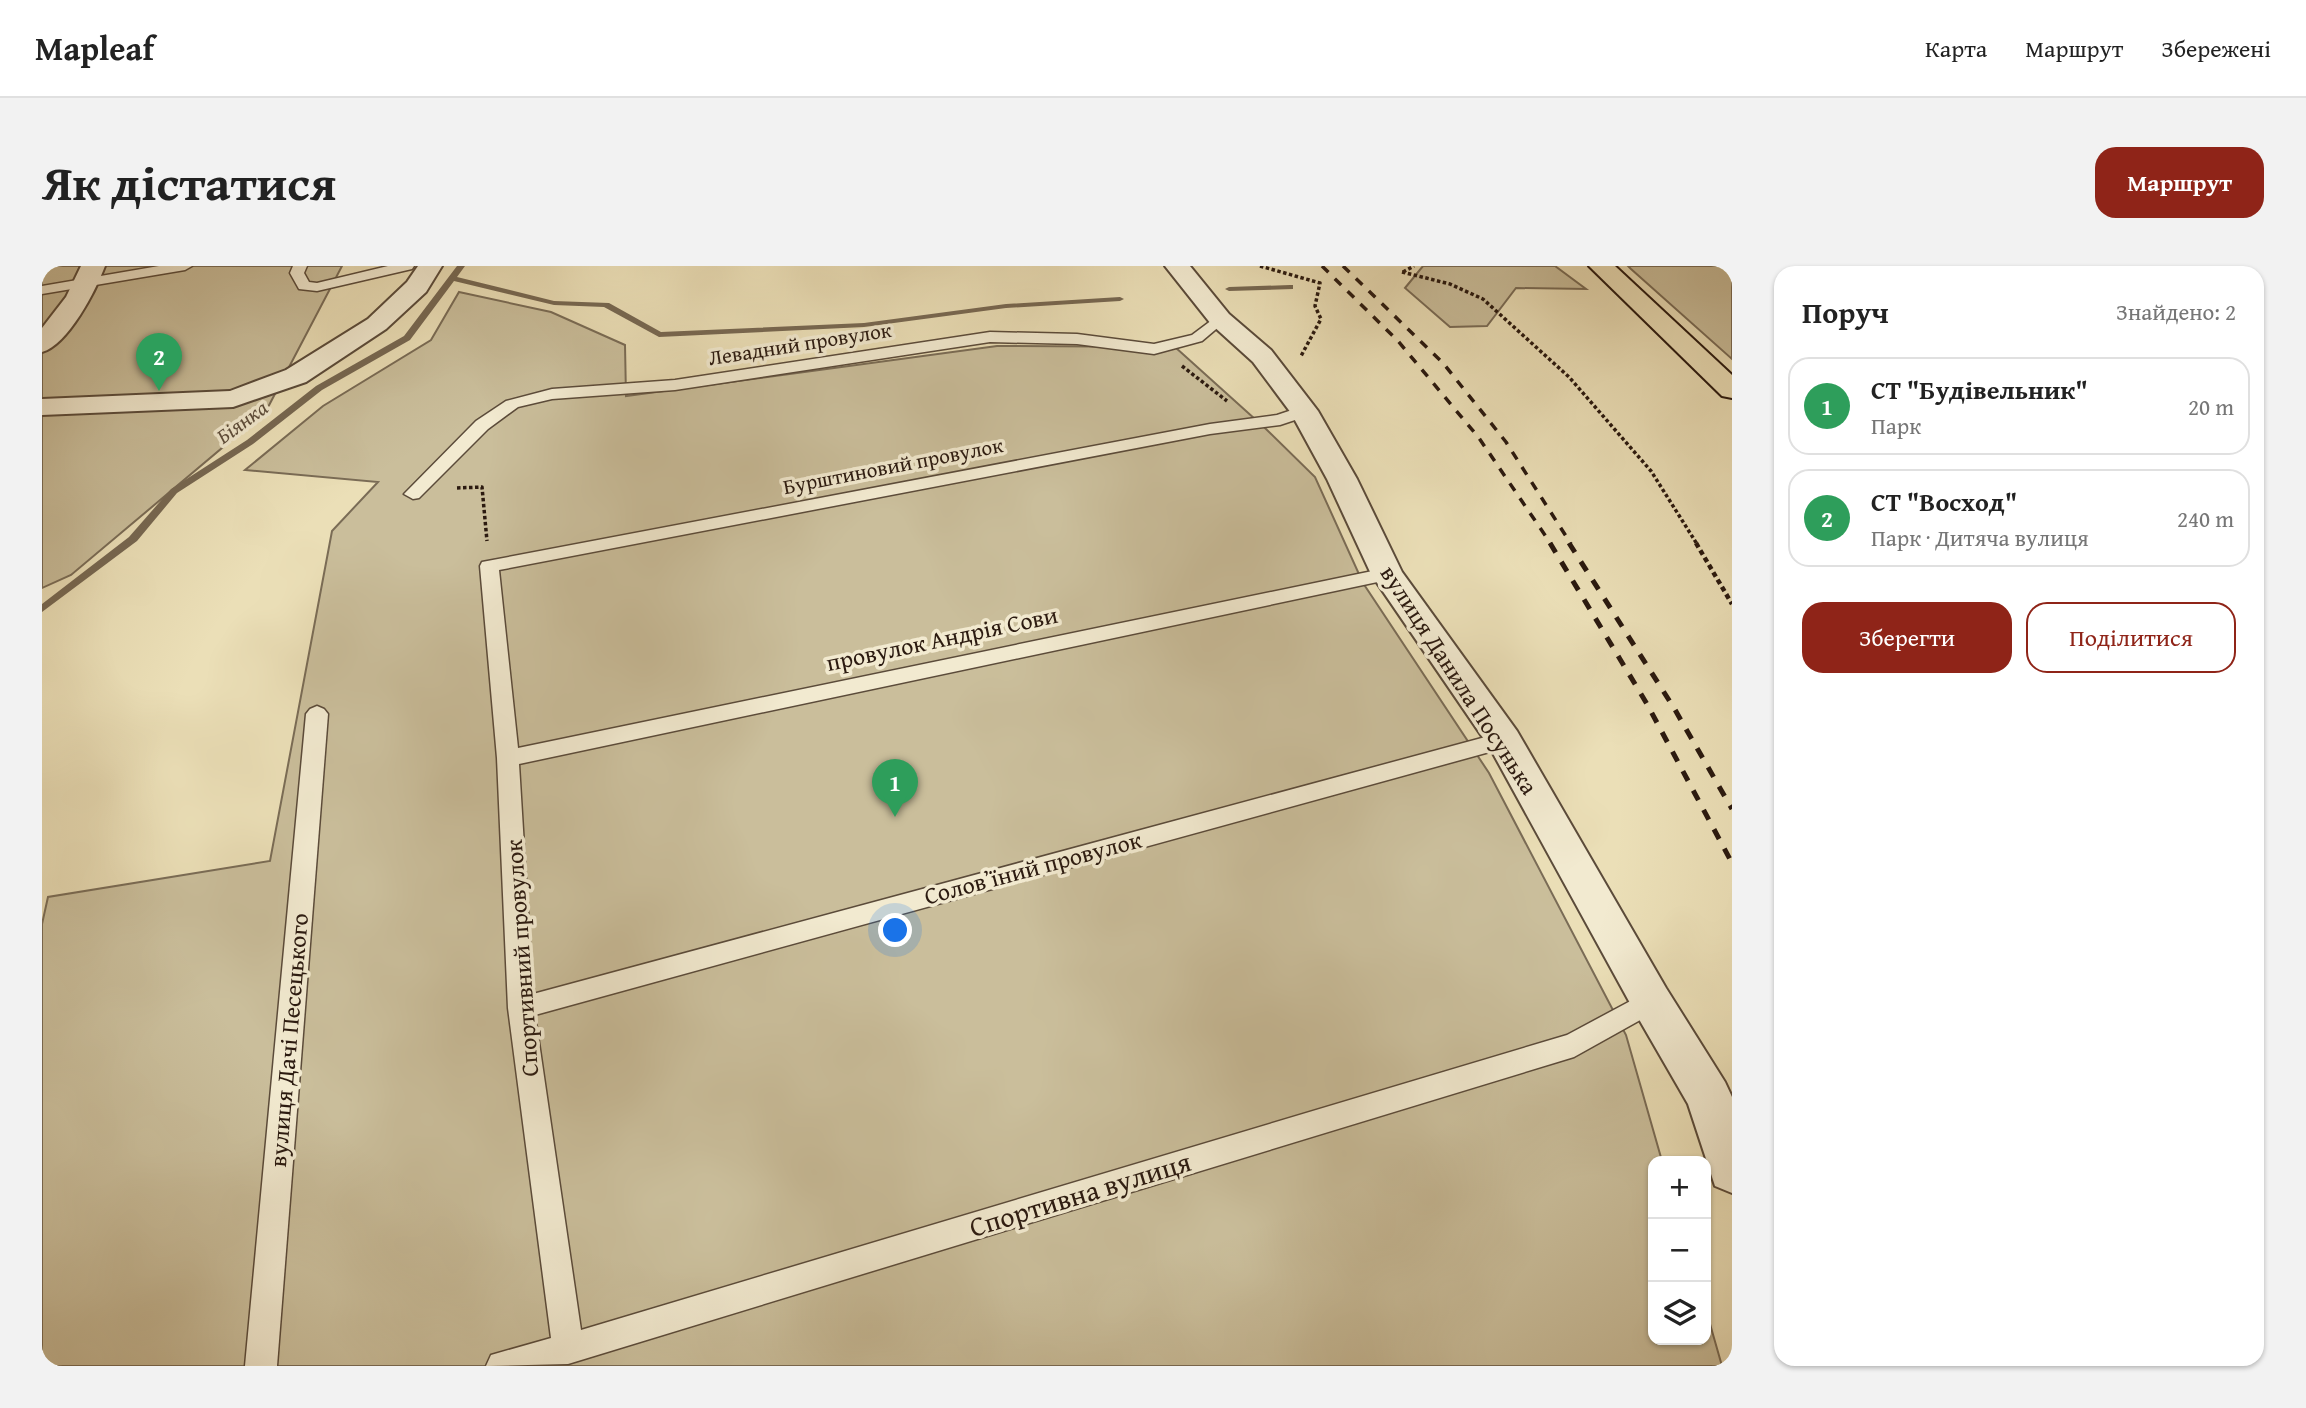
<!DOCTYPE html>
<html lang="uk">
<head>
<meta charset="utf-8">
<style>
	:root { --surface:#fff; --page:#f2f2f2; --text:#222; --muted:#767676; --line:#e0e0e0; --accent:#8f2418 }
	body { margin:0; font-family:"Gentium Book Plus",serif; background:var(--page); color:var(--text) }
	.controls { position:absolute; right:21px; bottom:21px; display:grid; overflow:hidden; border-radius:14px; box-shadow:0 2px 5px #0004 }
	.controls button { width:63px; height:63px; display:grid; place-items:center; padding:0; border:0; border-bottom:2px solid var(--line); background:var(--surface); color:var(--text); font:35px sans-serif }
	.you { position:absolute; left:854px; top:665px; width:24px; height:24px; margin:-18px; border:5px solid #fff; border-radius:50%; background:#1a73e8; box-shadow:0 0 0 10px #1a73e833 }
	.badge { display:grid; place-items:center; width:46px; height:46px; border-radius:50%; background:var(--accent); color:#fff; font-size:23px; font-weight:700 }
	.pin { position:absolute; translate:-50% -58px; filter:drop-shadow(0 2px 4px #0008) }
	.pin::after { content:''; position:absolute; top:37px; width:24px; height:21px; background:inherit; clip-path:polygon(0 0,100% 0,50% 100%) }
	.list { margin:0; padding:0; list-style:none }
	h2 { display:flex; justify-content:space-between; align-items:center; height:91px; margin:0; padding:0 28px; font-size:30px }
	h2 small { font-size:23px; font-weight:400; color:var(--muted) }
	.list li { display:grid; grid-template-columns:46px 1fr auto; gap:21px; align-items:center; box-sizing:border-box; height:98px; margin:0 14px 14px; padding:0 14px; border:2px solid var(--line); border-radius:21px }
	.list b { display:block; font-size:26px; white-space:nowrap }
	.list p { margin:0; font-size:23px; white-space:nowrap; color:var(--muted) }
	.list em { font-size:23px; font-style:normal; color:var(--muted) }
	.actions { display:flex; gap:14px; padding:21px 28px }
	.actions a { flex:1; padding:16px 0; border:2px solid var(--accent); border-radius:21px; text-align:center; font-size:24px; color:var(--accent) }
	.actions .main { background:var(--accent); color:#fff }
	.icon { flex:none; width:38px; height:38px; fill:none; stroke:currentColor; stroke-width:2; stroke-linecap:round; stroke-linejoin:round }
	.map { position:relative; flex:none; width:1690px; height:1100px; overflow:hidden; border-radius:21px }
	header { display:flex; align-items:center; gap:42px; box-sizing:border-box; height:98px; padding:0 35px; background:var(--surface); border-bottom:2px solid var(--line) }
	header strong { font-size:33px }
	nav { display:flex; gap:38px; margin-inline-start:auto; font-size:24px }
	.intro { display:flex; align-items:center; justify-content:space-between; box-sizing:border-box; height:168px; padding:0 42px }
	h1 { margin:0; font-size:49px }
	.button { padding:18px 32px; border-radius:21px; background:var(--accent); color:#fff; font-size:24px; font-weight:700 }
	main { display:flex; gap:42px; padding:0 42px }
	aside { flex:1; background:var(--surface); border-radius:21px; box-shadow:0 2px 5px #0004 }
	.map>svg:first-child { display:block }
	.green { fill:#cabe9b; stroke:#7a6c56; stroke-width:2 }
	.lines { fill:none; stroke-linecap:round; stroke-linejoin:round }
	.stream { fill:#776852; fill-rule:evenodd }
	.service-casing { stroke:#5b4b3a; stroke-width:3 }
	.minor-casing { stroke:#5b4b3a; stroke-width:4 }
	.primary-casing { stroke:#2b1a10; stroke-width:4 }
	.path-far1 { stroke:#2b1a10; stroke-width:3.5; stroke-dasharray:3.5 2.5; stroke-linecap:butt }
	.path { stroke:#2b1a10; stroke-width:4.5; stroke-dasharray:5 3.5; stroke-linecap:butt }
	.service { fill:#f2ead0; fill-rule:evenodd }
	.minor { fill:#f2ead0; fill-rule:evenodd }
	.primary { fill:#ebdfb7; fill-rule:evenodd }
	.rail-far1 { stroke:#2b1a10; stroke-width:3.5; stroke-dasharray:9 9; stroke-linecap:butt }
	.rail { stroke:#2b1a10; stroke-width:5; stroke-dasharray:11 11; stroke-linecap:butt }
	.labels { text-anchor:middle; stroke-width:7; stroke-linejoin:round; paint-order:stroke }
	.far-street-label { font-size:21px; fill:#2b1a10; stroke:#f2ead0 }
	.far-water-label { font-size:21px; font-style:italic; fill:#5e4e3c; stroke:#f2ead0 }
	.street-label { font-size:24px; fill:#2b1a10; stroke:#f2ead0 }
	.near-street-label { font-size:28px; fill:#2b1a10; stroke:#f2ead0 }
</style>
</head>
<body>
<header>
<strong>Mapleaf</strong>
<nav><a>Карта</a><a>Маршрут</a><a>Збережені</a></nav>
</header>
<div class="intro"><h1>Як дістатися</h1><a class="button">Маршрут</a></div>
<main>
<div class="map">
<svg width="1690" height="1100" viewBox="0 0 1690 1100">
	<rect width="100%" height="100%" fill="#ebdfb7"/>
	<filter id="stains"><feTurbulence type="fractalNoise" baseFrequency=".00286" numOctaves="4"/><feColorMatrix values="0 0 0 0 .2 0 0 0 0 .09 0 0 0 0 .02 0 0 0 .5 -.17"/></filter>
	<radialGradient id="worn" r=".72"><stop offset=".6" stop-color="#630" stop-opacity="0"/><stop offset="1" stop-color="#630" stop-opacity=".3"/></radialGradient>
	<g class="green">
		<path d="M0 0H300L224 145 29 309 0 322Z"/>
		<path d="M1381 0H1513L1544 23 1474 22 1445 60 1408 61 1363 22Z"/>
		<path d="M1586 0H1690V93L1589 3Z"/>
		<path d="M417 26 509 46 583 79 584 130 955 80 1133 81 1224 163 1273 211 1321 317 1447 507 1584 769 1620 895H1611V1074H1664V1044L1680 1100H0V658L6 631 228 595 290 265 336 216 203 204 281 140 389 74Z"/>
	</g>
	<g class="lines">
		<g class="stream">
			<path d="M415 0H423L415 11 512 35 567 37 619 66 822 57 964 38 1078 31 1082 33 1078 35 964 42 822 61 617 71 562 41 512 39 412 15 368 74 280 124 211 178 135 227 95 275 0 346V338L87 271 129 223 205 174 274 120 362 70Z"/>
			<path d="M1248 19H1251V23L1187 25 1183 23 1187 21Z"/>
		</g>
		<defs>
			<g id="service">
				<path d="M117 0H150L143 4 0 28V20Z"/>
				<path d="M251 0H265L262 7 267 16 275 17 346 0H372L370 3 275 25 257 23 248 7Z"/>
				<path d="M1178 48 1186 53 1160 75 1112 88 1035 78 948 76 633 124 510 133 476 141 446 163 377 232 371 233 362 228 434 155 464 135 510 123 633 114 948 66 1035 68 1112 78 1150 69Z"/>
				<path d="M1262 140 1268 141 1270 145 1268 149 1238 159 1168 168 457 304 476 482 1345 302 1352 304 1355 308 1352 312 1345 314 477 498 491 728 1462 466 1470 468 1473 474 1470 480 1462 482 493 749 539 1064 1525 769 1609 724 1618 727 1622 735 1618 743 1532 791 526 1098 444 1100 449 1089 509 1072 466 742 455 492 438 300 440 296 1168 158 1235 149Z"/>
				<path d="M275 440 282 443 286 448 235 1100H203L264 448 268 443Z"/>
			</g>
			<g id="minor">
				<path d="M39 0H63C54 24 26 79 0 86V62L24 31Z"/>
				<path d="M376 0H400L384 26 344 63 264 116 191 141 0 149V133L188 125 244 104 326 53 365 16Z"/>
				<path d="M1123 0H1148L1187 48 1229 84 1276 145 1315 213 1360 306 1475 465 1624 722 1683 816 1690 831V927L1673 920 1646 838 1594 748 1448 482 1329 308 1285 213 1249 147 1211 96 1169 58Z"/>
			</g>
			<path id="primary" d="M1547 0H1573L1690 109V132L1680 130Z"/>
		</defs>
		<use href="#service" class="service-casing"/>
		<use href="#minor" class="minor-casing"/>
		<use href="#primary" class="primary-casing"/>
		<g class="path-far1">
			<path d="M1218 0 1278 17 1273 40 1279 53 1259 90"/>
			<path d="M1360 6 1408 18 1441 33 1527 111 1609 205 1655 278"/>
			<path d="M1361 6 1372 0"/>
			<path d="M1140 100 1185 135"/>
			<path d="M415 222 440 221 445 275"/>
		</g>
		<path class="path" d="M1654 277 1690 338"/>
		<use href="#service" class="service"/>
		<use href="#minor" class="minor"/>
		<use href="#primary" class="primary"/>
		<g class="rail-far1">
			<path d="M1280 0 1356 75 1437 172 1509 278"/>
			<path d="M1301 0 1401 97 1464 176 1529 278"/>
		</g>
		<g class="rail">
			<path d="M1508 277 1605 438 1690 597"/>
			<path d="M1527 277 1632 442 1690 543"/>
		</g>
	</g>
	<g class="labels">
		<g class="far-street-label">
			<text transform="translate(758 78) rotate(-9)" y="7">Левадний провулок</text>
			<text transform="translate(851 200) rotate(-11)" y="7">Бурштиновий провулок</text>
		</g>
		<g class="far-water-label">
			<text transform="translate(200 156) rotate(-36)" y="7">Біянка</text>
		</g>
		<g class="street-label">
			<text transform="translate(900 373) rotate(-12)" y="8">провулок Андрія Сови</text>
			<text transform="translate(1417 414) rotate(57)" y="8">вулиця Данила Посунька</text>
			<text transform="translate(991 602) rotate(-15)" y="8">Соловʼїний провулок</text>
			<text transform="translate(480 692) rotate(-94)" y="8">Спортивний провулок</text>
			<text transform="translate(247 774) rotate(-85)" y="8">вулиця Дачі Песецького</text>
		</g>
		<g class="near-street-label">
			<text transform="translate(1038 928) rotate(-17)" y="10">Спортивна вулиця</text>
		</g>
	</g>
	<rect width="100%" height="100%" filter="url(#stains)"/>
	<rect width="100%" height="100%" fill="url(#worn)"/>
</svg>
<div class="controls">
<button>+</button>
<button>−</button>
<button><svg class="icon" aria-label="layers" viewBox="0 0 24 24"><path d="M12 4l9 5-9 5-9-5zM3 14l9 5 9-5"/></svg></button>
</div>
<div class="you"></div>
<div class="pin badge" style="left:853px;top:551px;background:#2e9e5b">1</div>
<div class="pin badge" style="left:117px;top:125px;background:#2e9e5b">2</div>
</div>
<aside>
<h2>Поруч<small>Знайдено: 2</small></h2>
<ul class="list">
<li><span class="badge" style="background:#2e9e5b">1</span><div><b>СТ &quot;Будівельник&quot;</b><p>Парк</p></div><em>20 m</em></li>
<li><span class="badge" style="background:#2e9e5b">2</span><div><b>СТ &quot;Восход&quot;</b><p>Парк · Дитяча вулиця</p></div><em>240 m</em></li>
</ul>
<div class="actions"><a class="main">Зберегти</a><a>Поділитися</a></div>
</aside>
</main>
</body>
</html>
